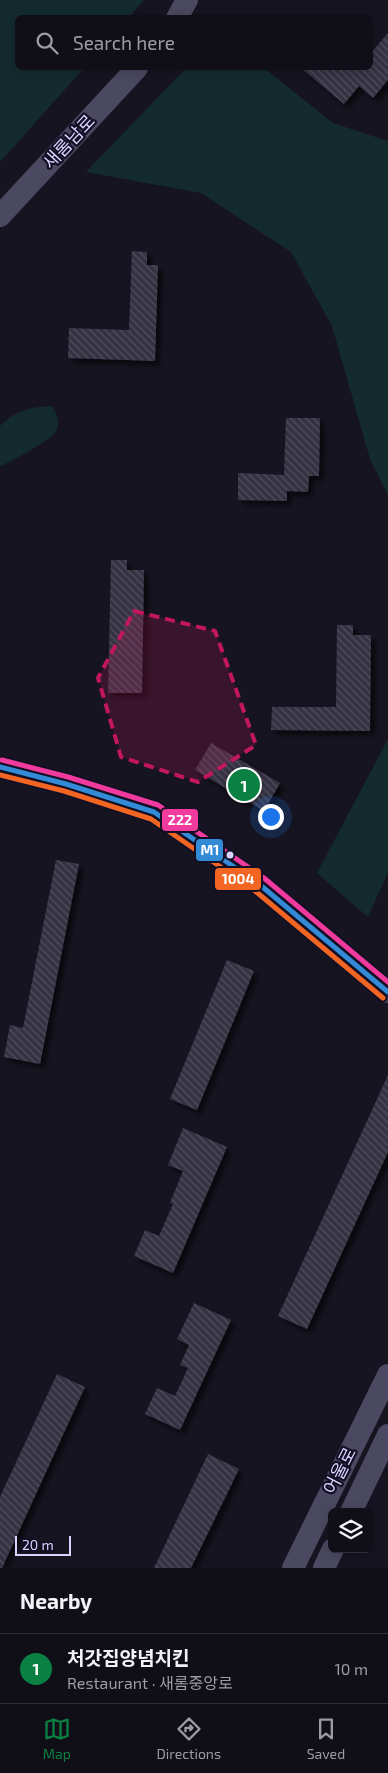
<!DOCTYPE html>
<html lang="en">
<head>
<meta charset="utf-8">
<style>
	:root { --surface:#100f18; --page:#191821; --text:#f1f3f6; --muted:#9c9ca2; --line:#302f37; --accent:#0b8043 }
	body { margin:0; font-family:"Exo 2","Noto Sans KR",sans-serif; background:var(--page); color:var(--text) }
	.controls { position:absolute; right:15px; bottom:15px; display:grid; overflow:hidden; border-radius:8px; box-shadow:0 2px 12px #0003 }
	.controls button { width:45px; height:45px; display:grid; place-items:center; padding:0; border:0; border-bottom:1px solid var(--line); background:var(--surface); color:var(--text); font:25px sans-serif }
	.scale { position:absolute; left:15px; bottom:12px; width:56px; box-sizing:border-box; padding-left:5px; border:2px solid #dad3ff; border-top:0; font-size:14px; line-height:18px; white-space:nowrap; color:#dad3ff; -webkit-text-stroke:4px #130f25; paint-order:stroke }
	.you { position:absolute; left:270px; top:816px; width:18px; height:18px; margin:-12px; border:4px solid #fff; border-radius:50%; background:#1a73e8; box-shadow:0 0 0 8px #1a73e833 }
	.badge { display:grid; place-items:center; width:32px; height:32px; border-radius:50%; background:var(--accent); color:#fff; font-size:16px; font-weight:700 }
	.pin { position:absolute; translate:-50% -50%; border:2px solid #fff; box-shadow:0 1px 5px #0006 }
	.list { margin:0; padding:0; list-style:none }
	h2 { display:flex; justify-content:space-between; align-items:center; height:65px; margin:0; padding:0 20px; font-size:21px }
	h2 small { font-size:16px; font-weight:400; color:var(--muted) }
	.list li { display:grid; grid-template-columns:32px 1fr auto; gap:15px; align-items:center; box-sizing:border-box; height:70px; padding:0 20px; border-top:1px solid var(--line) }
	.list b { display:block; font-size:19px; white-space:nowrap }
	.list p { margin:0; font-size:16px; white-space:nowrap; color:var(--muted) }
	.list em { font-size:16px; font-style:normal; color:var(--muted) }
	.icon { flex:none; width:28px; height:28px; fill:none; stroke:currentColor; stroke-width:2; stroke-linecap:round; stroke-linejoin:round }
	.map { position:relative; flex:none; width:388px; height:1568px; overflow:hidden }
	.search { position:absolute; background:var(--surface); box-shadow:0 2px 12px #0003; left:15px; right:15px; top:15px; height:55px; display:flex; align-items:center; gap:12px; box-sizing:border-box; padding:0 18px; border-radius:8px; color:var(--muted); font-size:19px }
	.sheet { height:135px; background:var(--surface) }
	nav { display:flex; justify-content:space-around; align-items:center; box-sizing:border-box; height:70px; border-top:1px solid var(--line); background:var(--surface); font-size:14px; color:var(--muted) }
	nav a { display:grid; justify-items:center; gap:2px }
	nav .on { color:var(--accent) }
	.map>svg:first-child { display:block }
	.park { fill:#132b2d }
	.building { fill:url(#building-back-hatch); filter:url(#shadow) }
	.lines { fill:none; stroke-linecap:round; stroke-linejoin:round }
	.minor { stroke:#4b4961; stroke-width:22 }
	.bus-1-casing { stroke:#130f25; stroke-width:9 }
	.bus-2-casing { stroke:#130f25; stroke-width:9 }
	.bus-3-casing { stroke:#130f25; stroke-width:9 }
	.bus-1 { stroke:#338bd7; stroke-width:5 }
	.bus-2 { stroke:#f26522; stroke-width:5 }
	.bus-3 { stroke:#f13a9d; stroke-width:5 }
	.marked { fill:#c2185b; fill-opacity:0.2; stroke:#c2185b; stroke-width:4; stroke-dasharray:10 6; stroke-linejoin:round }
	.bus-dot { fill:#dad3ff; stroke:#130f25; stroke-width:2 }
	.labels { text-anchor:middle; stroke-width:4.5; stroke-linejoin:round; paint-order:stroke }
	.street-label { font-size:18px; fill:#dad3ff; stroke:#130f25 }
	.line-badge { stroke:#130f25; stroke-width:2 }
	.badge-label { font-size:14px; text-anchor:middle; font-weight:bold; fill:#fff }
</style>
</head>
<body>
<div class="map">
<svg width="388" height="1568" viewBox="0 0 388 1568">
	<defs>
		<pattern id="building-back-hatch" width="6" height="6" patternUnits="userSpaceOnUse" patternTransform="scale(1.25)"><rect width="6" height="6" fill="#353243"/><path d="M-1 5l2 2M0 0l6 6M5-1l2 2" fill="none" stroke="#524f5f"/></pattern>
		<filter id="shadow"><feDropShadow dx="4.5" dy="4.5" stdDeviation="2.5" flood-color="#0009"/></filter>
	</defs>
	<rect width="100%" height="100%" fill="#161420"/>
	<g class="park">
		<path d="M0 0H144L129 17 18 18V68H84L0 162Z"/>
		<path d="M186 68H264L333 123 388 141V495L370 459 332 326 291 252 201 193 86 172Z"/>
		<path d="M52 406C57 414 61 424 55 433 50 440 9 463 0 466V426C16 410 31 407 52 406Z"/>
		<path d="M388 739V872L368 917 317 873Z"/>
	</g>
	<g class="building">
		<path d="M388 33V80L373 98 359 86 344 104 301 68H370V54Z"/>
		<path d="M132 251 147 252V265H158L155 361 68 358 69 328 129 330Z"/>
		<path d="M286 418H320L319 476H309L308 492 287 491V501L238 500V473L284 475Z"/>
		<path d="M111 560H127V570H144L142 693H108Z"/>
		<path d="M337 625H353V635H371L370 731 271 730 272 707H336Z"/>
		<path d="M211 743 280 783 264 811 195 770Z"/>
		<path d="M56 860 79 864 40 1064 4 1057 10 1025 23 1028Z"/>
		<path d="M227 960 254 971 197 1110 170 1099Z"/>
		<path d="M388 1075V1152L307 1329 278 1316Z"/>
		<path d="M183 1128 227 1147 173 1273 134 1256 145 1230 159 1236 173 1204 170 1203 183 1171 168 1165Z"/>
		<path d="M194 1303 231 1320 180 1430 145 1414 157 1388 175 1396 188 1368 180 1365 189 1345 177 1339Z"/>
		<path d="M57 1374 85 1387 2 1568H0V1497Z"/>
		<path d="M208 1454 239 1469 191 1568H154Z"/>
	</g>
	<g class="lines">
		<g class="minor">
			<path d="M177 18 187 0"/>
			<path d="M0 216 137 68"/>
			<path d="M0 767 66 784 154 812 259 884 388 992"/>
			<path d="M351 1512 388 1435"/>
			<path d="M293 1568 388 1375"/>
			<path d="M324 1568 333 1549"/>
		</g>
		<defs>
			<path id="bus-1" d="M0 767 66 784 154 812 259 884 388 992"/>
			<path id="bus-2" d="M0 775 64 791 151 819 254 890 383 998"/>
			<path id="bus-3" d="M2 760 68 777 158 805 264 878 388 982"/>
		</defs>
		<use href="#bus-1" class="bus-1-casing"/>
		<use href="#bus-2" class="bus-2-casing"/>
		<use href="#bus-3" class="bus-3-casing"/>
		<use href="#bus-1" class="bus-1"/>
		<use href="#bus-2" class="bus-2"/>
		<use href="#bus-3" class="bus-3"/>
	</g>
	<path class="marked" d="M134 611 215 631 256 745 198 782 121 757 98 678Z"/>
	<circle class="bus-dot" cx="230" cy="855" r="4.5"/>
	<g class="labels">
		<g class="street-label">
			<text transform="translate(69 142) rotate(-47)" y="6">새롬남로</text>
			<text transform="translate(340 1471) rotate(-63)" y="6">어울로</text>
		</g>
	</g>
	<g class="line-badge">
		<rect x="161" y="808" width="38" height="24" rx="5" fill="#f13a9d"/>
		<rect x="195" y="838" width="29" height="24" rx="5" fill="#338bd7"/>
		<rect x="214" y="867" width="48" height="24" rx="5" fill="#f26522"/>
	</g>
	<g class="badge-label">
		<text x="180" y="825">222</text>
		<text x="210" y="855">M1</text>
		<text x="238" y="884">1004</text>
	</g>
</svg>
<div class="controls">
<button><svg class="icon" aria-label="layers" viewBox="0 0 24 24"><path d="M12 4l9 5-9 5-9-5zM3 14l9 5 9-5"/></svg></button>
</div>
<div class="scale">20 m</div>
<div class="you"></div>
<div class="pin badge" style="left:244px;top:785px">1</div>
<div class="search"><svg class="icon" aria-label="search" viewBox="0 0 24 24"><circle cx="10" cy="10" r="6"/><path d="M15 15l6 6"/></svg>Search here</div>
</div>
<section class="sheet">
<h2>Nearby<small></small></h2>
<ul class="list">
<li><span class="badge">1</span><div><b>처갓집양념치킨</b><p>Restaurant · 새롬중앙로</p></div><em>10 m</em></li>
</ul>
</section>
<nav>
<a class="on"><svg class="icon" aria-label="map" viewBox="0 0 24 24"><path d="M3 6l6-2 6 2 6-2v14l-6 2-6-2-6 2zM9 4v14M15 6v14"/></svg>Map</a>
<a><svg class="icon" aria-label="directions" viewBox="0 0 24 24"><path d="M12 3l9 9-9 9-9-9zM9 14v-3h6M13 9l2 2-2 2"/></svg>Directions</a>
<a><svg class="icon" aria-label="saved" viewBox="0 0 24 24"><path d="M7 4h10v16l-5-4-5 4z"/></svg>Saved</a>
</nav>
</body>
</html>
